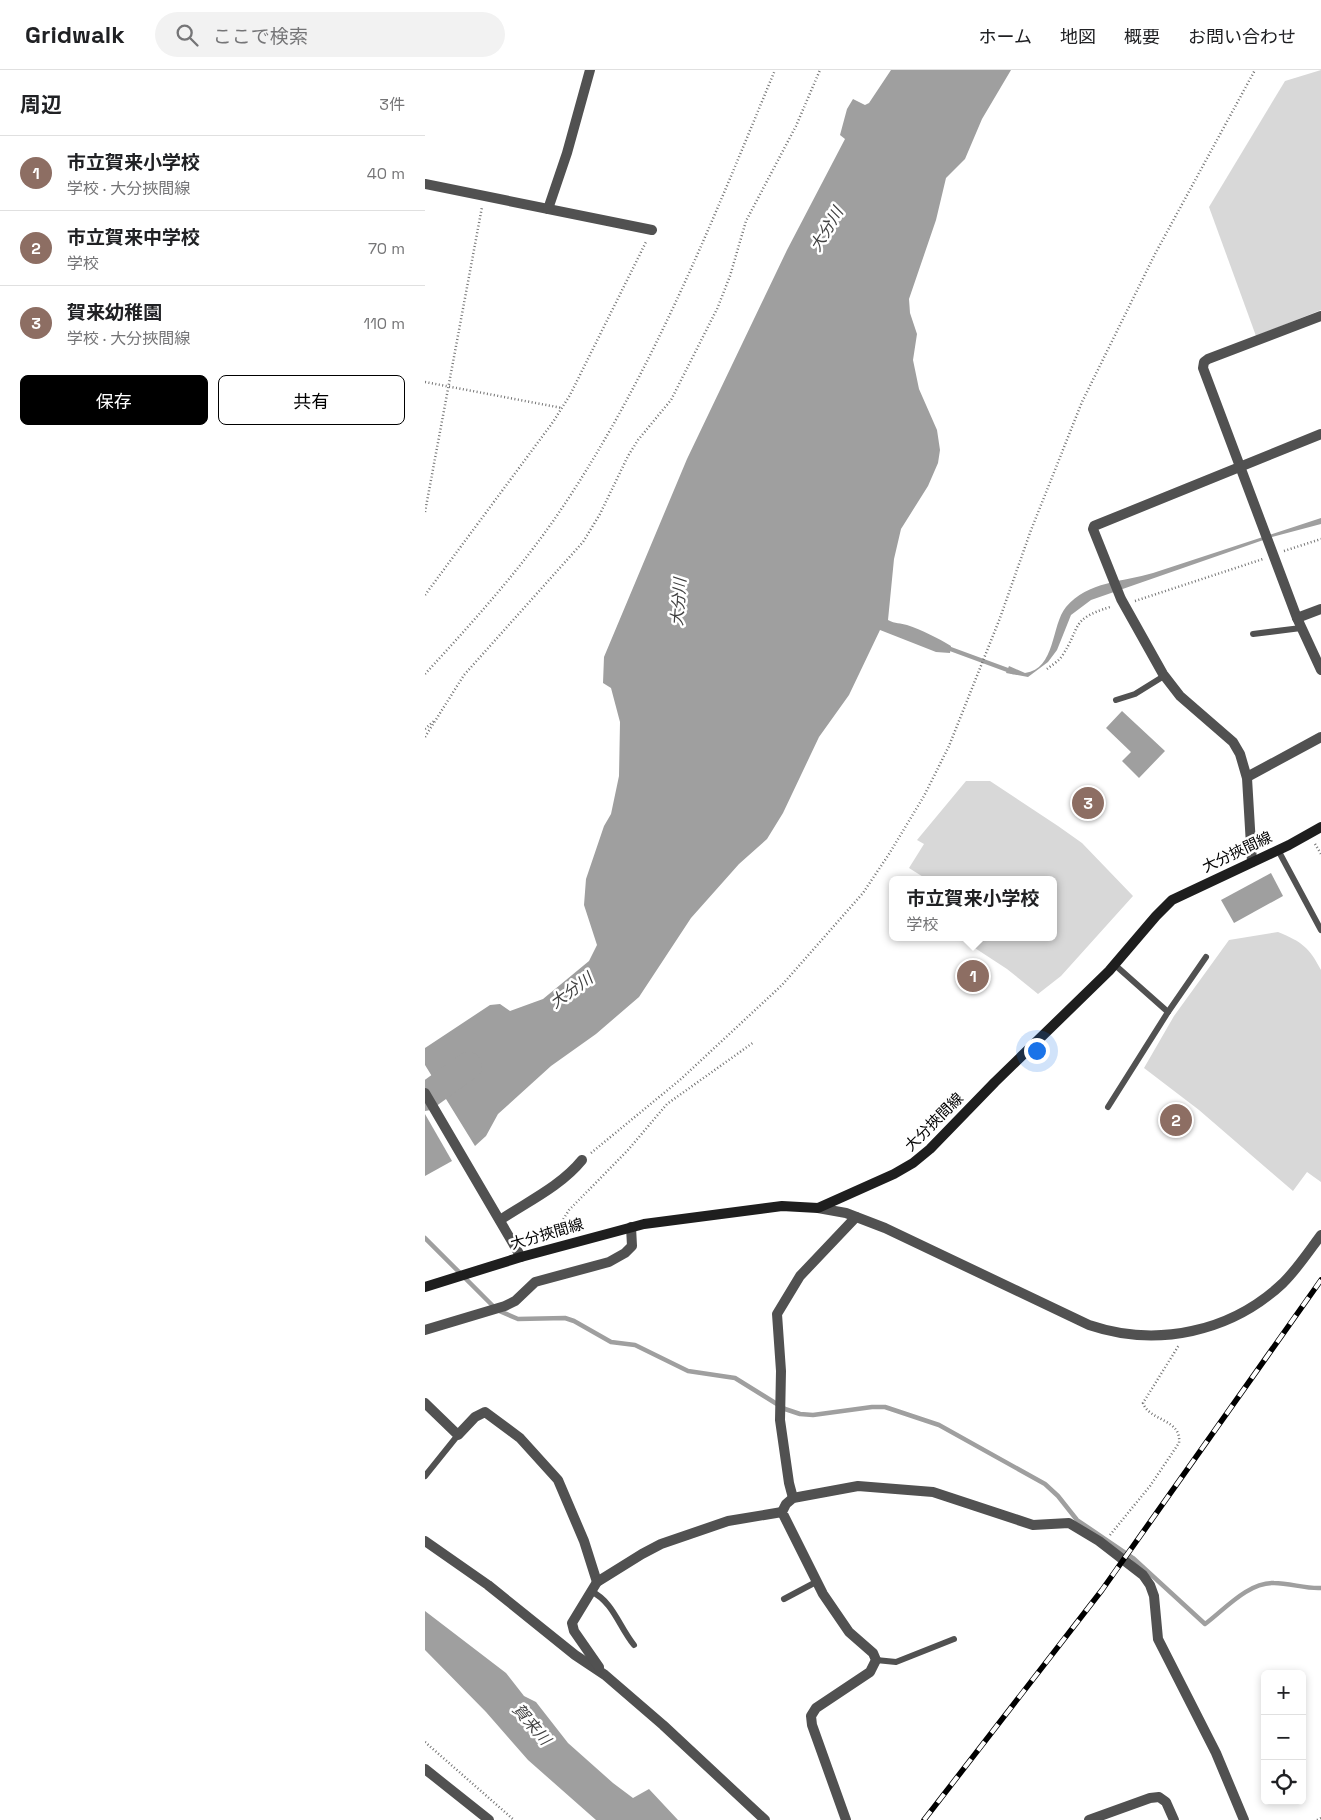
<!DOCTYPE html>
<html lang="ja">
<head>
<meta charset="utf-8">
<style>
	:root { --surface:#fff; --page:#f2f2f2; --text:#202124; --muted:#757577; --line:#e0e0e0; --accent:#000 }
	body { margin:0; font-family:"Space Grotesk","Noto Sans JP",sans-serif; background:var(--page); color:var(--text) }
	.controls { position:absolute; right:15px; bottom:15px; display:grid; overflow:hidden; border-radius:8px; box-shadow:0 2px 8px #0003 }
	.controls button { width:45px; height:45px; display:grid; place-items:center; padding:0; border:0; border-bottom:1px solid var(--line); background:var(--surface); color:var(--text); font:25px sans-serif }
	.you { position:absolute; left:611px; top:980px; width:18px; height:18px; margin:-12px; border:4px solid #fff; border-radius:50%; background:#1a73e8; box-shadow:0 0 0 8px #1a73e833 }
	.badge { display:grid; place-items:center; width:32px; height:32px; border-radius:50%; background:var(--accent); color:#fff; font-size:16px; font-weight:700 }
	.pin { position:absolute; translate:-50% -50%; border:2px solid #fff; box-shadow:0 1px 5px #0006 }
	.popup { position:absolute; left:464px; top:806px; width:168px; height:65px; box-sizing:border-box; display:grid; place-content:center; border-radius:8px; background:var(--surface); filter:drop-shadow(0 1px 4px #0005); font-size:16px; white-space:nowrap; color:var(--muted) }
	.popup b { font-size:19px; color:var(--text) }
	.popup::after { content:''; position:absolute; left:50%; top:100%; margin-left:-10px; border:10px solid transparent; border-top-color:var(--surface) }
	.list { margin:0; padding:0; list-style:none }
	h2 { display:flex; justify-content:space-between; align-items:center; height:65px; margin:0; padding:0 20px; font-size:21px }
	h2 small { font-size:16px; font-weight:400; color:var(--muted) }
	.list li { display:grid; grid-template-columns:32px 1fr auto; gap:15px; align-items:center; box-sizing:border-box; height:75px; padding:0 20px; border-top:1px solid var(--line) }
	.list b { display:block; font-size:19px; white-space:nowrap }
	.list p { margin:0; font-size:16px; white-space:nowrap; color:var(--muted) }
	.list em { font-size:16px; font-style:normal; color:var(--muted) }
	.actions { display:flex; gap:10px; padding:15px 20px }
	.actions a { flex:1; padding:11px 0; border:1px solid var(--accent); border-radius:8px; text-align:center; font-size:18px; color:var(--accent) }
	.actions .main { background:var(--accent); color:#fff }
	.icon { flex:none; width:28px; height:28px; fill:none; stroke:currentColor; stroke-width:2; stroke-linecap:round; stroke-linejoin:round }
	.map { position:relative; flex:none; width:896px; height:1750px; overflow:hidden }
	header { display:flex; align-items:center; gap:30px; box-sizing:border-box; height:70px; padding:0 25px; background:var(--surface); border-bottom:1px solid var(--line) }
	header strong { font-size:24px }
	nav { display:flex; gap:28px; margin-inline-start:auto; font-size:18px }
	.search { width:350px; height:45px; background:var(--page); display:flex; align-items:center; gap:12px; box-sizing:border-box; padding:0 18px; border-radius:28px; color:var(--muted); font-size:19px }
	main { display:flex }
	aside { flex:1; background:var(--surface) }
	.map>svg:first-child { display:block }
	.green { fill:#d8d8d8 }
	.water { fill:#9f9f9f }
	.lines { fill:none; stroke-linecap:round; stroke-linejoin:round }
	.stream { stroke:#9f9f9f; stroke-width:4.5 }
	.river { stroke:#9f9f9f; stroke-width:28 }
	.path { stroke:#737373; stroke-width:2.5; stroke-dasharray:1 2.5; stroke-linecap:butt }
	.service { stroke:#515151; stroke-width:6 }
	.minor { stroke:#515151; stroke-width:10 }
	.tertiary { stroke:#515151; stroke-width:10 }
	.secondary { stroke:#1e1e1e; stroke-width:10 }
	.rail-casing { stroke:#000; stroke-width:5.5 }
	.rail { stroke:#fff; stroke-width:4; stroke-dasharray:11; stroke-linecap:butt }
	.labels { text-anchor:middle; stroke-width:5; stroke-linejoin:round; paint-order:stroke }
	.street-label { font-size:15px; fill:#000; stroke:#fff }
	.water-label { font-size:16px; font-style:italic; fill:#404040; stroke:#fff }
</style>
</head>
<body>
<header>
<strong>Gridwalk</strong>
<div class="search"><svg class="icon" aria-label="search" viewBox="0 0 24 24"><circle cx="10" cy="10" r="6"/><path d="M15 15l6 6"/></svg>ここで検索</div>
<nav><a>ホーム</a><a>地図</a><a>概要</a><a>お問い合わせ</a></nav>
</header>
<main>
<aside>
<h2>周辺<small>3件</small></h2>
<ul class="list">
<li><span class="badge" style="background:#8d6e63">1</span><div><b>市立賀来小学校</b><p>学校 · 大分挾間線</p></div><em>40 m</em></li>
<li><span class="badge" style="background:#8d6e63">2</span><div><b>市立賀来中学校</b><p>学校</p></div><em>70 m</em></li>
<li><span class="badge" style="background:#8d6e63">3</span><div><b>賀来幼稚園</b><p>学校 · 大分挾間線</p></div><em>110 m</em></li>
</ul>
<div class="actions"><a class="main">保存</a><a>共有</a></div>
</aside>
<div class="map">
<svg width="896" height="1750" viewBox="0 0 896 1750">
	<rect width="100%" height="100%" fill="#fff"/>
	<g class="green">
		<path d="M896 0V240L831 266 784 137 860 11Z"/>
		<path d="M541 711H565L633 756 657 773 708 826 636 906 613 924 582 899 533 867H628V810H503L484 798 499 774 492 770Z"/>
		<path d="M853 862C877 872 884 877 896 900V1112L882 1102 868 1121 774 1040 719 998 749 946 804 870Z"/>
	</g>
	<g class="water">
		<path d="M466 0H586L557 49 540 89 521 108 511 150 484 229 485 243 492 264 488 290 494 319 512 360 515 380 513 393 503 416 476 459 469 489 463 550C470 554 476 553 482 555 497 560 513 568 526 576L525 583 511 582 455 560 424 625 394 667 358 743 342 769 314 794 266 848 214 927 171 964 126 996 73 1044 61 1066 50 1076 0 995V978L65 935 75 934 85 941 118 929 164 891 172 875 159 835 161 809 179 756 186 744 194 706 195 652 186 618 178 613 179 587 262 389 362 180 420 69 415 65 422 39 428 29 440 35 444 33Z"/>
		<path d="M896 448V454L847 467 666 530 646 545 632 580 623 592 603 607 581 603 584 596 600 603C631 599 626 555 641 537 663 511 698 512 728 503Z"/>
		<path d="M697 641 740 681 714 708 697 691 706 682 681 658Z"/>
		<path d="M846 803 858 826 809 853 796 830Z"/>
		<path d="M0 1044 27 1091 0 1106Z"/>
		<path d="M0 1541 81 1603 99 1626 111 1632 143 1673 188 1713 208 1728 224 1719 253 1750H171L103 1690 61 1642 0 1580Z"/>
	</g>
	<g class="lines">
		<g class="stream">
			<path d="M520 577 588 602"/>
			<path d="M0 1168 72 1240 93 1249 140 1248 149 1251 186 1272 210 1275 263 1301 310 1308 360 1339 375 1344 388 1345 447 1337H460L514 1355 620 1414 633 1426 652 1450 708 1488 780 1554C799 1540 823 1512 849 1513 865 1513 881 1519 896 1518"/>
		</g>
		<path class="river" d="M0 1027 43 996"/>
		<g class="path">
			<path d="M0 312 137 338"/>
			<path d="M0 442 57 137"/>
			<path d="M859 481 896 469"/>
			<path d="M0 525 128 352 145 325 221 172"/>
			<path d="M710 531 838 489"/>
			<path d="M622 599C627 595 634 591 637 586 657 556 644 550 685 537"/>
			<path d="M0 604C47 553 94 501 133 444 226 307 287 152 350 0"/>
			<path d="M0 659 9 651"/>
			<path d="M0 667 39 605 158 472 175 444 203 386 213 370 246 330 292 239 305 206 321 151 371 56 395 0"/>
			<path d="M890 774 896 784"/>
			<path d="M166 1083 256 1009 357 915 438 823 464 784 499 726 524 676 575 548 606 460 657 332 730 184 830 0"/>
			<path d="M129 1164 144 1140 203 1080 242 1034 329 972"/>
			<path d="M685 1465 725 1416 754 1373C757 1349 724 1351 718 1333L754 1275"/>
			<path d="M0 1672 89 1750"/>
			<path d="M892 1750 896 1748"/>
		</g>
		<g class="service">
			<path d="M828 564 876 558"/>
			<path d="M691 630 710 624 739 606"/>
			<path d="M853 780 896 860"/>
			<path d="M690 895 743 942"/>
			<path d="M683 1037 743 942 781 887"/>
			<path d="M0 1406 33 1365"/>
			<path d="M166 1521C189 1533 193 1555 209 1575"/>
			<path d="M359 1529 391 1512"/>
			<path d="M451 1590 471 1592 529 1569"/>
		</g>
		<g class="minor">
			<path d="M0 114 227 160"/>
			<path d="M123 139 142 83 165 0"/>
			<path d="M896 246 783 289 779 292 778 298 872 548 896 600"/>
			<path d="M872 548 896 539"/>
			<path d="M822 707 896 667"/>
			<path d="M827 792 822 708 815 684 808 672 755 626 738 604 696 529 668 459 669 456 896 364"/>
			<path d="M75 1150C102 1132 136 1116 157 1090"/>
			<path d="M0 1260 80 1236 90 1231 110 1212 184 1192 200 1183 207 1176 206 1157"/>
			<path d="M0 1333 33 1365 50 1347 60 1342 95 1368 133 1410 159 1471 172 1512"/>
			<path d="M368 1428 364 1413 355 1350 356 1301 352 1244 375 1206 431 1147"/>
			<path d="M0 1471 63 1515 150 1585 180 1605 238 1655 340 1750"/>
			<path d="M174 1597 149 1561 147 1553 172 1512 217 1484 236 1474 303 1451 357 1442"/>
			<path d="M0 1699 64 1750"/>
			<path d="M421 1750 387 1655 386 1646 391 1638 445 1602 451 1590 448 1583 424 1562 398 1524 357 1442 361 1434 368 1428 433 1416 508 1422 608 1455 644 1453 674 1471 718 1505 725 1515 729 1526 733 1569 791 1683 819 1750"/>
			<path d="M664 1750 725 1728 734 1727 741 1732 749 1750"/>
		</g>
		<g class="tertiary">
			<path d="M0 1023 96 1187"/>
			<path d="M393 1138 421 1143 460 1158 664 1255C732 1278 806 1262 858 1213 873 1198 884 1181 896 1165"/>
		</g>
		<path class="secondary" d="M0 1217 96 1187 219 1154 357 1136 393 1138 469 1104 488 1093 505 1079 570 1012 684 901 731 846 747 830 864 775 896 757"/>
		<defs>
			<path id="rail" d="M499 1750 677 1520 896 1210"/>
		</defs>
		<use href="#rail" class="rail-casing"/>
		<use href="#rail" class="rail"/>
	</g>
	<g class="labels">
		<g class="street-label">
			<text transform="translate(812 782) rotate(-25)" y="5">大分挾間線</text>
			<text transform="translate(509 1052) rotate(-45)" y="5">大分挾間線</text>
			<text transform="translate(122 1164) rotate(-16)" y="5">大分挾間線</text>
		</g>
		<g class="water-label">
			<text transform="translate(401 159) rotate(-59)" y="6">大分川</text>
			<text transform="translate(253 532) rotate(-86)" y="6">大分川</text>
			<text transform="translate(146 920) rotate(-36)" y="6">大分川</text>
			<text transform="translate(107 1654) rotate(49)" y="6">賀来川</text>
		</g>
	</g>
</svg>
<div class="controls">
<button>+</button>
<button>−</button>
<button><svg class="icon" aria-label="locate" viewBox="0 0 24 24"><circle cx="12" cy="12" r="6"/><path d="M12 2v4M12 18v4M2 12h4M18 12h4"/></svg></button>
</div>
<div class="you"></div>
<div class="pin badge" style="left:548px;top:906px;background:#8d6e63">1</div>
<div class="popup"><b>市立賀来小学校</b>学校</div>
<div class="pin badge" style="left:751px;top:1050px;background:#8d6e63">2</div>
<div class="pin badge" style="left:663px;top:733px;background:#8d6e63">3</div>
</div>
</main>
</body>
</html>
